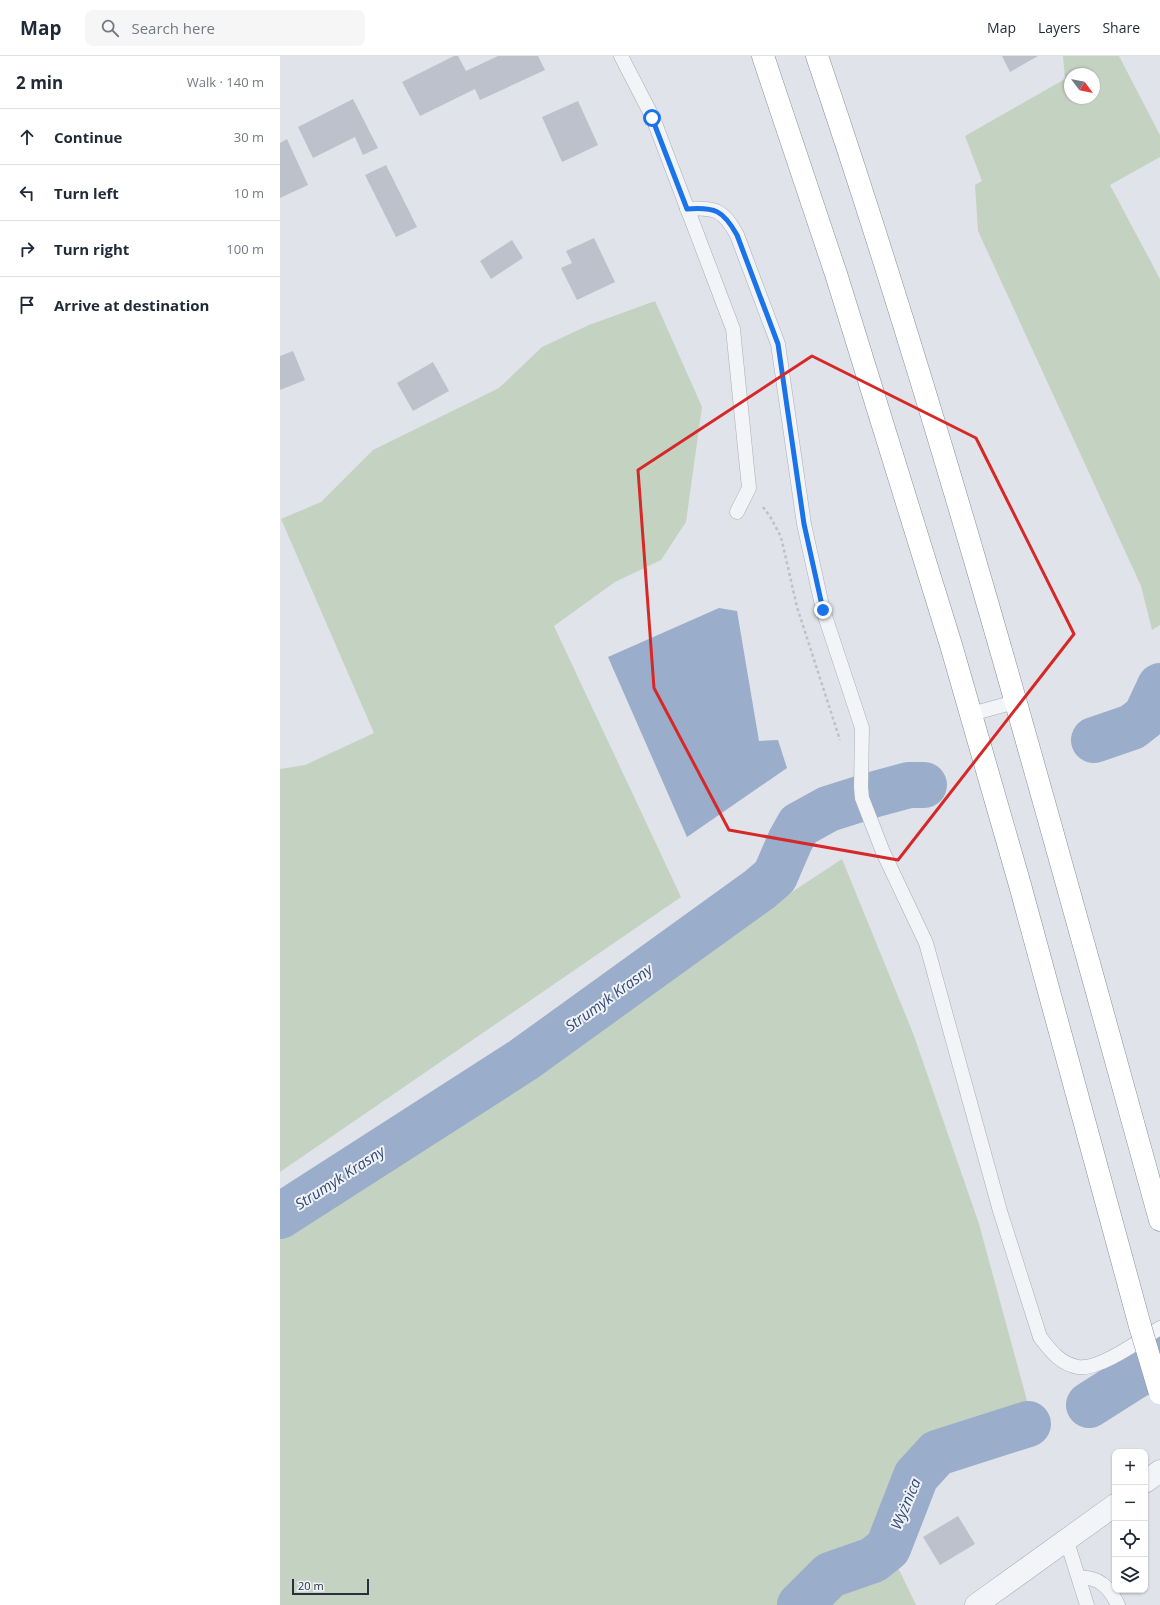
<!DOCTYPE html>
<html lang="en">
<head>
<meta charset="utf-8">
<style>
	:root { --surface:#fff; --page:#f6f6f7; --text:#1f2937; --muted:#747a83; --line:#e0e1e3 }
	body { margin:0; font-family:"Open Sans",sans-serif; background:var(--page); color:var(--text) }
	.controls { position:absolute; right:12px; bottom:12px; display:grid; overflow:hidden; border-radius:8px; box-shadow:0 1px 3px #0004 }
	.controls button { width:36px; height:36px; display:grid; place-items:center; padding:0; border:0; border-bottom:1px solid var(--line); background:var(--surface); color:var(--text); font:20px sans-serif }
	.compass { position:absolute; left:784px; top:12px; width:36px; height:36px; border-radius:50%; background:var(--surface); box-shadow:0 1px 3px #0004; rotate:122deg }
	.scale { position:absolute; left:12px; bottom:10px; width:77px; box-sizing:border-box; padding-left:4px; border:2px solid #282f41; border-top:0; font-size:11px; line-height:14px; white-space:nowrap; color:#282f41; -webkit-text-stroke:3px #eff2f6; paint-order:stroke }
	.stop { position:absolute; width:12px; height:12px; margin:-9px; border:3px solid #1a73e8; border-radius:50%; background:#fff }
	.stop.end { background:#1a73e8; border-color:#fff; box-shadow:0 1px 4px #0008 }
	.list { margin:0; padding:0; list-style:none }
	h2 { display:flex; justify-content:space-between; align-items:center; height:52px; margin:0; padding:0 16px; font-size:17px }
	h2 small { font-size:13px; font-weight:400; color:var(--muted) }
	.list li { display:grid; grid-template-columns:26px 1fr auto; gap:12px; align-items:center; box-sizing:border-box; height:56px; padding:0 16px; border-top:1px solid var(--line) }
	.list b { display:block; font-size:15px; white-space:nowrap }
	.list em { font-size:13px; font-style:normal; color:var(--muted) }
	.icon { flex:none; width:22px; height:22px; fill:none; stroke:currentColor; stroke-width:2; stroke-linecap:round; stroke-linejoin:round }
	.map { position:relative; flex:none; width:880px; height:1549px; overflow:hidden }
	header { display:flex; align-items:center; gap:24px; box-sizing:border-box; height:56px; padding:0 20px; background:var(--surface); border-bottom:1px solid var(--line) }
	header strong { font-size:19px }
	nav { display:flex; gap:22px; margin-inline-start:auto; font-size:14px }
	.search { width:280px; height:36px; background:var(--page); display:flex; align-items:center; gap:10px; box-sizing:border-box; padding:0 14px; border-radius:8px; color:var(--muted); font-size:15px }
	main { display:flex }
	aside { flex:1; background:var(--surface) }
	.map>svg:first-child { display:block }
	.green { fill:#c4d3c1; fill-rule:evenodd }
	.water { fill:#9aadca }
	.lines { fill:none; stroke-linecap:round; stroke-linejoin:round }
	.river { stroke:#9aadca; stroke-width:46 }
	.building { fill:#bdc1cc }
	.service-casing { stroke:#a9adb7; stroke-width:15 }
	.tertiary-casing { stroke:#a9adb7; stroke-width:23 }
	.motorway-casing { stroke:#878ea0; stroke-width:23 }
	.path { stroke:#bdc1c8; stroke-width:2.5; stroke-dasharray:3 3; stroke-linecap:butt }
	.service { stroke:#f2f4f7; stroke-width:14 }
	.tertiary { stroke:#f2f4f7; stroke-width:22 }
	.motorway { stroke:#fff; stroke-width:22 }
	.motorway-bridge-casing { stroke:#878ea0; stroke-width:23; stroke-linecap:butt }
	.motorway-bridge { stroke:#fff; stroke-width:22 }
	.route { stroke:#1a73e8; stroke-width:5 }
	.marked { fill:none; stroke:#d62828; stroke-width:3; stroke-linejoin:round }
	.labels { text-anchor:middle; stroke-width:4; stroke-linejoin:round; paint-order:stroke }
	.water-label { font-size:15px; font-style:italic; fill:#324a75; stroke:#eff2f6 }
</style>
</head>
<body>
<header>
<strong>Map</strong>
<div class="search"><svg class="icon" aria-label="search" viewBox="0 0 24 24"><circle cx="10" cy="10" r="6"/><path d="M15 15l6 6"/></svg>Search here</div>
<nav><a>Map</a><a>Layers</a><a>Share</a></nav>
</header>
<main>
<aside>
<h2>2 min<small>Walk · 140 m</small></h2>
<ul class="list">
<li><svg class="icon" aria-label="ahead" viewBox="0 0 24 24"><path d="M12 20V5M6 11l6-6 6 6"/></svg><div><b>Continue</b></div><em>30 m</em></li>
<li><svg class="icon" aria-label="left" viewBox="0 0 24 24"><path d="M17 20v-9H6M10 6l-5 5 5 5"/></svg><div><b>Turn left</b></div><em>10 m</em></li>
<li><svg class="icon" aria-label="right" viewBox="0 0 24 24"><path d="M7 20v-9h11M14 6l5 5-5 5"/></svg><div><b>Turn right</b></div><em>100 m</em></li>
<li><svg class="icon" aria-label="arrive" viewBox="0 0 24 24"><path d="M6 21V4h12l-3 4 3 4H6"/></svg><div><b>Arrive at destination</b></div></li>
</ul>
</aside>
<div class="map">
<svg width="880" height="1549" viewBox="0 0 880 1549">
	<rect width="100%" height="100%" fill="#e0e3e9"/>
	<g class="green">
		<path d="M783 0H839L880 79V101L830 129 880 223V569L872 574 861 530 698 175 695 129 702 125 685 80 785 23ZM790 18H814V42H790Z"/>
		<path d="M375 245 422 351 406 466 381 504 335 526 274 570 401 841 0 1116V713L25 709 94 677 1 463 41 446 93 394 219 332 262 291 309 269Z"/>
		<path d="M562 803 633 977 699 1168 752 1363 653 1395 630 1419 603 1488 589 1499 550 1513 513 1549H0V1167L221 1028Z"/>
		<path d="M610 1495 636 1549H527L553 1523 591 1511Z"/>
	</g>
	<path class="water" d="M439 552 457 555 479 685 498 684 507 712 407 781 328 601Z"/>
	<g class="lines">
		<g class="river">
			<path d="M814 684 852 671 866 660 880 630"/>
			<path d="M0 1160 243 1004 480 833 495 820 510 785 519 769 548 753 592 739 629 729H644"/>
			<path d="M809 1349 880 1304"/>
			<path d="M520 1549 550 1519 593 1504 608 1492 636 1420 657 1397 748 1368"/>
		</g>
	</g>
	<g class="building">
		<path d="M174 0H178L186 15 218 0H258L265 14 200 44 195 33 140 60 122 26Z"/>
		<path d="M722 0H758L730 16Z"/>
		<path d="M73 43 98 92 83 99 75 81 33 102 18 71Z"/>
		<path d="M298 45 318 89 282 106 262 61Z"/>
		<path d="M7 83 28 129 0 142V87Z"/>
		<path d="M106 109 137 171 116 181 85 119Z"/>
		<path d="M314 182 335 226 297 244 281 212 292 207 286 195Z"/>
		<path d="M232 184 243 202 211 223 200 205Z"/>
		<path d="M13 295 25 324 0 334V300Z"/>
		<path d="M153 306 169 335 133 355 117 327Z"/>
		<path d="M678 1460 695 1488 660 1509 643 1481Z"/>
	</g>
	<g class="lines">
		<defs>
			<g id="service">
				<path d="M341 0 373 62 453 273 469 432 457 456"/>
				<path d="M407 153C435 151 444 154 457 179L498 288 524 468 543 554 582 672 581 731 582 742 603 796 646 887 720 1155 760 1281C770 1294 780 1308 798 1311 818 1315 862 1283 880 1272"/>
				<path d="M691 658 735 646"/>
				<path d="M784 1486 789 1492 807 1549"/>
				<path d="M799 1522C819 1520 830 1532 838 1549"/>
			</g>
			<g id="tertiary">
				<path d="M865 1426 880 1415"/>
				<path d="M696 1549 835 1449"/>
			</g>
			<g id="motorway">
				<path d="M483 0 557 221 671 589 740 829 860 1270"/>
				<path d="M537 0C667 383 772 774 880 1164"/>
			</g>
		</defs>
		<use href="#service" class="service-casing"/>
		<use href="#tertiary" class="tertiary-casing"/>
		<use href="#motorway" class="motorway-casing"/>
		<path class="path" d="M483 451 491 462 501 481 517 551 560 684"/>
		<use href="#service" class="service"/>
		<use href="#tertiary" class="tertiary"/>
		<use href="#motorway" class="motorway"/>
		<defs>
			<path id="motorway-bridge" d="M860 1270 880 1337"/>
		</defs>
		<use href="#motorway-bridge" class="motorway-bridge-casing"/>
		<use href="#motorway-bridge" class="motorway-bridge"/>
	</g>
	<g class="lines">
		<path class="route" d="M372 62 407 153C435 151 443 154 457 179L498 288 524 468 543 554"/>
	</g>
	<path class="marked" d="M532 300 696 382 794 578 618 804 449 774 374 632 358 414Z"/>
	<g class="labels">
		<g class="water-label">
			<text transform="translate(329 942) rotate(-36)" y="5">Strumyk Krasny</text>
			<text transform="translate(60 1122) rotate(-33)" y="5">Strumyk Krasny</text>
			<text transform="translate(626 1448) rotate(-67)" y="5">Wyżnica</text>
		</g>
	</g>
</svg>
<div class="controls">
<button>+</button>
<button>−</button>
<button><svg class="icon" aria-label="locate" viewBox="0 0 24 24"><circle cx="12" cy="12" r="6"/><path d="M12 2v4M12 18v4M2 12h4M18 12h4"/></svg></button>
<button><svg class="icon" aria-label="layers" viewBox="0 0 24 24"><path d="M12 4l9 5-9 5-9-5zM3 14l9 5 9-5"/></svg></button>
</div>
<svg class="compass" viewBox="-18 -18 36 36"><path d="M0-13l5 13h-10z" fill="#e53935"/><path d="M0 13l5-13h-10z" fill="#747a83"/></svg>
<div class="scale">20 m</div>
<div class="stop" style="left:372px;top:62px"></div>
<div class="stop end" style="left:543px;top:554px"></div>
</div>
</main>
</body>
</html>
